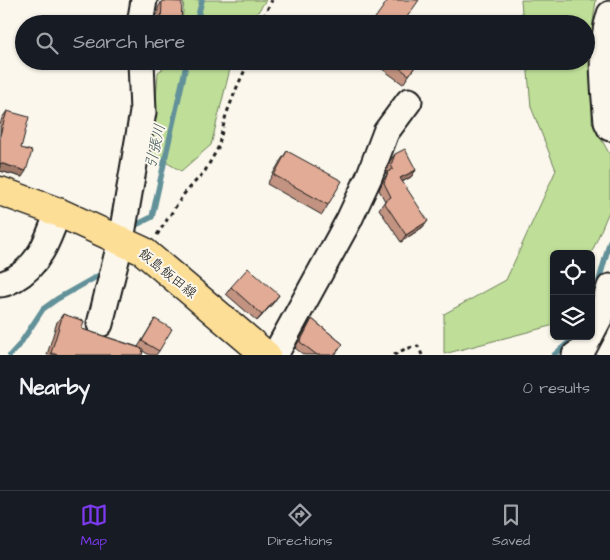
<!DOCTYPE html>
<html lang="en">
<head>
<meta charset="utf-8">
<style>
	:root { --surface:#171b24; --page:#242831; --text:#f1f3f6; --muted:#9ea1a6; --line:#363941; --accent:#7c3aed }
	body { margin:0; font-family:"Architects Daughter","Klee One",sans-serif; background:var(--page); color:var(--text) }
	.controls { position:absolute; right:15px; bottom:15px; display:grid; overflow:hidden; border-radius:8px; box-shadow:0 1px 4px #0004 }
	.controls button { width:45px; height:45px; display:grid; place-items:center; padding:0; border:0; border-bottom:1px solid var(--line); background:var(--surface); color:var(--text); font:25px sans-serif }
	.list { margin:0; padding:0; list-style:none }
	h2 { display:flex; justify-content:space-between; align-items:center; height:65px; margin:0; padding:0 20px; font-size:21px }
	h2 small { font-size:16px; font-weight:400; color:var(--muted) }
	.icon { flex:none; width:28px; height:28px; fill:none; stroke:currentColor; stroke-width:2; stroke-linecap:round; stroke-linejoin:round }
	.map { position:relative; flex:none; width:610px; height:355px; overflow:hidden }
	.search { position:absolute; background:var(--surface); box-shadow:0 1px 4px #0004; left:15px; right:15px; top:15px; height:55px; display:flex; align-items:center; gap:12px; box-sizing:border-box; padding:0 18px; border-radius:28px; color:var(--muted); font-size:19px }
	.sheet { height:135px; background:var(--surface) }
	nav { display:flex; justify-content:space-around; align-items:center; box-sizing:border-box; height:70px; border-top:1px solid var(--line); background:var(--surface); font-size:14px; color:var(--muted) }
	nav a { display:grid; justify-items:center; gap:2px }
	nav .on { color:var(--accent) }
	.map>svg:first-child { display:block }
	.green { fill:#bfdf98; stroke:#6e7e5a }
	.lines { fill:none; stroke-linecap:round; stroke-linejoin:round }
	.stream { stroke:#629199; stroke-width:5.5 }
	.minor-casing { stroke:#1c1c1c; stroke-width:29 }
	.major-casing { stroke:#1c1c1c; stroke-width:31 }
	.path { stroke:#1c1c1c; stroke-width:3; stroke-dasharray:4 4; stroke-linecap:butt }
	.minor { stroke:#fbf7ec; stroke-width:25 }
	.major { stroke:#fdde96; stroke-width:28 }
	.wall { fill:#c29381; stroke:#1c1c1c }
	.shaded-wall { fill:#9e7869; stroke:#1c1c1c }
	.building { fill:#e1ab96; stroke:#1c1c1c }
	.labels { text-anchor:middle; stroke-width:4; stroke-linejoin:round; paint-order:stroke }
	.street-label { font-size:14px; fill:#1c1c1c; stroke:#fbf7ec }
	.water-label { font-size:15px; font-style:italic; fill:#3f565a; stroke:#fbf7ec }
</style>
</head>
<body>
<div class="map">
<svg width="610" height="355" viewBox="0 0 610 355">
	<rect width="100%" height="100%" fill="#fbf7ec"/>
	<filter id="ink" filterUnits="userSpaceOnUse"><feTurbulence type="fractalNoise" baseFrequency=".02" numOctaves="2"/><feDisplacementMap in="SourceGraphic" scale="10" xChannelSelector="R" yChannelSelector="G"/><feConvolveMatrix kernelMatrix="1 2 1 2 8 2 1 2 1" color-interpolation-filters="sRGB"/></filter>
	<g filter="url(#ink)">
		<g class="green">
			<path d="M184 0H266L250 24H182Z"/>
			<path d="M521 0H596L593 22 592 122 610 155V209L591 254H554V325L444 354V314L506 280 556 170 531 107 527 61H586V24H523Z"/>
			<path d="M175 61H232L211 145 181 171 152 154 158 72Z"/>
		</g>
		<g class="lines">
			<g class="stream">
				<path d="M196 24 202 0"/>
				<path d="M134 226 152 217 187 61"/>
				<path d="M595 295 610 241"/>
				<path d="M10 355 20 344 43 309 57 299 103 273V271"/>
				<path d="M554 355 576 336"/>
			</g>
			<defs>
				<g id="minor">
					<path d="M610 14C599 49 604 87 607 122L610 128"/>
					<path d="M140 24 144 0"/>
					<path d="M0 284C6 284 9 281 14 279 40 265 49 237 58 212"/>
					<path d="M100 324 121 240 143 112 141 61"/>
					<path d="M591 334 600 317 610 287"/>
					<path d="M275 355 349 220 369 177 386 132 409 101"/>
					<path d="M575 355 582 351 590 336"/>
				</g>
				<path id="major" d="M0 191 58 212 143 251 266 355"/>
			</defs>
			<use href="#minor" class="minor-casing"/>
			<use href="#major" class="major-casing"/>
			<g class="path">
				<path d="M260 24 272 0"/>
				<path d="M157 235 184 194 205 171 218 148 226 115 237 87 249 61"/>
				<path d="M394 355 405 349 418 346 422 355"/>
			</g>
			<use href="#minor" class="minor"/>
			<use href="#major" class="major"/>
		</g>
		<g class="wall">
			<path d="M162 1 181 24H157L158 8Z"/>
			<path d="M371 61H419L403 84Z"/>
			<path d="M7 111 21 148 22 177 0 171V125L2 118Z"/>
			<path d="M287 151 328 205 322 215 267 184 281 160Z"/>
			<path d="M395 154 416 170 411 177 402 182 423 227 401 242 379 209 385 201 379 190 384 179 387 174 386 172 390 161Z"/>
			<path d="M231 287 274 302 257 321 226 294Z"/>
			<path d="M63 314 82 329 138 347 155 319 159 351 156 355H149L143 351 142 355H47L57 322Z"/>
			<path d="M312 319 343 344 335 355H304L295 348 308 325Z"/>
		</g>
		<g class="shaded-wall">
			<path d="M0 163 26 171 22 177 0 171Z"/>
			<path d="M416 170 411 177 396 185 400 178Z"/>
			<path d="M428 221 423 227 401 242 406 235Z"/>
			<path d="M279 295 274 302 257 321 262 315Z"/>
		</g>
		<g class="building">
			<path d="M388 0H419L402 24H371Z"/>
			<path d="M162 1 182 2 181 24H161Z"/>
			<path d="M390 61H419L409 75Z"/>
			<path d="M7 111 29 117 21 148 32 151 26 171 0 163V135Z"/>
			<path d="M405 149 416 170 400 178 428 221 406 235 384 202 391 197 384 183 388 172 393 169 391 165 395 154Z"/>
			<path d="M287 151 342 181 328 205 274 175Z"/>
			<path d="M248 268 279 295 262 315 231 287Z"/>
			<path d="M63 314 84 321 82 329 143 349 142 355H58L51 353Z"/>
			<path d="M155 319 172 329 159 351 142 341Z"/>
			<path d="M312 319 343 344 334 355H317L300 342Z"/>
		</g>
	</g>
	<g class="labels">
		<g class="street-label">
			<text transform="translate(168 273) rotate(39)" y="5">飯島飯田線</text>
		</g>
		<g class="water-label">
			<text transform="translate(155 146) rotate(-77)" y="5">引張川</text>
		</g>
	</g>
</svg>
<div class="controls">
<button><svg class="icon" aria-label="locate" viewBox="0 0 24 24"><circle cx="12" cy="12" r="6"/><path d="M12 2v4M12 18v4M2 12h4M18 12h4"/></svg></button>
<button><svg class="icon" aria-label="layers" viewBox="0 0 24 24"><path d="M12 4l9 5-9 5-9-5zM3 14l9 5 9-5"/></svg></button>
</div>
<div class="search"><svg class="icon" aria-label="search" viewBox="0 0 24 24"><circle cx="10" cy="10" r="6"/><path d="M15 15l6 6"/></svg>Search here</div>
</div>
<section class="sheet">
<h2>Nearby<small>0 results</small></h2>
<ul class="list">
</ul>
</section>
<nav>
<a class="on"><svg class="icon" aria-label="map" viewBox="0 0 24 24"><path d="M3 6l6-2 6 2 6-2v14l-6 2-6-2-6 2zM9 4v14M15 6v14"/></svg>Map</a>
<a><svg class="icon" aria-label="directions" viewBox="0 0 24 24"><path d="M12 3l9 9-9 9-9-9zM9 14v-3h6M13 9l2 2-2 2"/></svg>Directions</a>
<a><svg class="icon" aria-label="saved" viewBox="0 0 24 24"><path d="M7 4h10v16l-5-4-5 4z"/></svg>Saved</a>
</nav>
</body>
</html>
